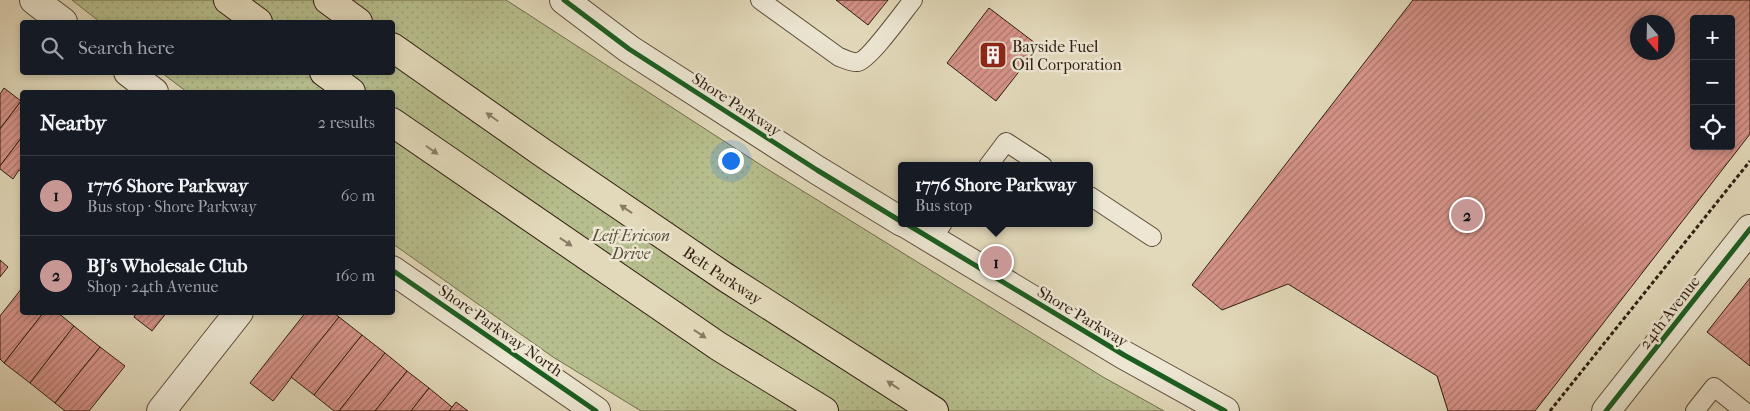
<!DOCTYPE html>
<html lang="en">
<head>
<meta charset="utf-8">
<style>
	:root { --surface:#171b24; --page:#20242c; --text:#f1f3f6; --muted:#9ea1a6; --line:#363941; --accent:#c59692 }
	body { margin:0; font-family:"IM FELL French Canon",serif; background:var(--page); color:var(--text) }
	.controls { position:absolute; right:15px; top:15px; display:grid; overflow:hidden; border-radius:5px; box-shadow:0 2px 8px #0003 }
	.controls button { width:45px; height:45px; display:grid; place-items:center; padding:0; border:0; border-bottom:1px solid var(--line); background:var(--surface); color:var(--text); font:25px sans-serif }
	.compass { position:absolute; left:1630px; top:15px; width:45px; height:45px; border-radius:50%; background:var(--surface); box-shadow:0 2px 8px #0003; rotate:160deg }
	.you { position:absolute; left:730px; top:160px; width:18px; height:18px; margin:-12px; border:4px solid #fff; border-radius:50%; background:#1a73e8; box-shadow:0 0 0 8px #1a73e833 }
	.badge { display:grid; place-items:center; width:32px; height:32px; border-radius:50%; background:var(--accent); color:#111; font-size:16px; font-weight:700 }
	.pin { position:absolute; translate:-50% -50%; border:2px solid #fff; box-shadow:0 1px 5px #0006 }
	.popup { position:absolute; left:898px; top:162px; width:195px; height:65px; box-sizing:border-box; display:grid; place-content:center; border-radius:5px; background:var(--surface); filter:drop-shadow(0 1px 4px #0005); font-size:16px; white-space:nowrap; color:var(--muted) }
	.popup b { font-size:19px; color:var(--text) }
	.popup::after { content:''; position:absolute; left:50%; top:100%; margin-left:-10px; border:10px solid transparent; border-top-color:var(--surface) }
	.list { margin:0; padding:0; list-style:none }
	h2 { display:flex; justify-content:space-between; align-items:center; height:65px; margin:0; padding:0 20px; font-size:21px }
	h2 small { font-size:16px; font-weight:400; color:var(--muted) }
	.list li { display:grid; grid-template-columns:32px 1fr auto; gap:15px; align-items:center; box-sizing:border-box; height:80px; padding:0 20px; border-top:1px solid var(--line) }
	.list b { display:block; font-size:19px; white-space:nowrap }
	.list p { margin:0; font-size:16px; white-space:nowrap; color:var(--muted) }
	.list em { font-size:16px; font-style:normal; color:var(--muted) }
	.icon { flex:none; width:28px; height:28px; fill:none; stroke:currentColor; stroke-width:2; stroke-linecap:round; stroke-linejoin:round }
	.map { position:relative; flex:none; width:1750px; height:411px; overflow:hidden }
	.search { position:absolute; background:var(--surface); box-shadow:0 2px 8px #0003; left:20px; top:20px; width:375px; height:55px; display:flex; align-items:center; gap:12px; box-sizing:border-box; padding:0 18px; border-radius:5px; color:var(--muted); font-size:19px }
	.panel { position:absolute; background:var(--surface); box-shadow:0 2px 8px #0003; left:20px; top:90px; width:375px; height:225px; border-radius:5px }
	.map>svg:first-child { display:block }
	.park { fill:url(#park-dots); stroke:#746e4e }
	.building { fill:url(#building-hatch); stroke:#301d10; fill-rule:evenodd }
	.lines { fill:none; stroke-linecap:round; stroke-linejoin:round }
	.lane-casing { stroke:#5c4c3a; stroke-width:20 }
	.street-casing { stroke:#5c4c3a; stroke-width:30 }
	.highway-casing { stroke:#301d10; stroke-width:30 }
	.path { stroke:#301d10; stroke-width:3; stroke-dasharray:4 2.5; stroke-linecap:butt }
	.lane { stroke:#ece6d2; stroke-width:18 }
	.street { stroke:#ece6d2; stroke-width:28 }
	.highway { stroke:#e2d9ba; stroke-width:28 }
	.cycleway-casing { stroke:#ece6d2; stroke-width:8 }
	.cycleway { stroke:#1b5e20; stroke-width:5 }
	.oneway { fill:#897b65 }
	.labels { text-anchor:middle; stroke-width:5; stroke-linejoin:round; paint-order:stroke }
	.poi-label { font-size:16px; fill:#301d10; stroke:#ece6d2; text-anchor:start }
	.street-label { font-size:16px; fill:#301d10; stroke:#ece6d2 }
	.park-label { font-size:16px; font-style:italic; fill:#584d36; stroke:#ece6d2 }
</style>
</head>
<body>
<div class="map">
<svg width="1750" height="411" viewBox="0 0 1750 411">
	<defs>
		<pattern id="park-dots" width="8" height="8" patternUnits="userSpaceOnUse" patternTransform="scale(1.25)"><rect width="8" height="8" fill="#b7be8d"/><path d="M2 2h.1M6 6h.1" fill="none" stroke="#9ea379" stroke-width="1.8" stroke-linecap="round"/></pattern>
		<pattern id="building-hatch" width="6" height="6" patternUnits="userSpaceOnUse" patternTransform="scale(1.25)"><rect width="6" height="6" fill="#d69389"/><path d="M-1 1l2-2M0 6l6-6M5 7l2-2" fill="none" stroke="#ae776f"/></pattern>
	</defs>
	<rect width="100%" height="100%" fill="#e2d9ba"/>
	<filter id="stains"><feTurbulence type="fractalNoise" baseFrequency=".004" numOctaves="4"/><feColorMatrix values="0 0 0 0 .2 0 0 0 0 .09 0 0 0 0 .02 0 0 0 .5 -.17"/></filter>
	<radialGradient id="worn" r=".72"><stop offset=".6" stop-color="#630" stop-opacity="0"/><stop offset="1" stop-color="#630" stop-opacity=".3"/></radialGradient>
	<path class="park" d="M72 0H506L764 167 1103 377 1164 411H641L553 357 393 244 392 92H187L162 73 392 72V22H100Z"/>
	<g class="building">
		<path d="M836 0H888L868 25Z"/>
		<path d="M1413 0H1750V134L1535 411H1448L1437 376 1288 284 1222 310 1192 285ZM1694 19H1731V146H1694ZM1638 22H1668V52H1638Z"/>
		<path d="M989 8 1039 46 996 101 947 63Z"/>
		<path d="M4 88 21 101 0 129V94Z"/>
		<path d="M21 101 22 137 0 166V129Z"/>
		<path d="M22 137V172L19 170 13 179 0 169V166Z"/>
		<path d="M0 260 8 267 0 277Z"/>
		<path d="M1750 278V366L1707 332Z"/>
		<path d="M22 288V312H44L4 363 0 359V316Z"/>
		<path d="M44 312H57L74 326 30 383 4 363Z"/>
		<path d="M137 312H167L152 331 134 317Z"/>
		<path d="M306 312H333L339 317 273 401 250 383Z"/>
		<path d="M339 317 362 335 314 395 291 377Z"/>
		<path d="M74 326 100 347 55 403 30 383Z"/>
		<path d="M362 335 385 353 339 411H334L314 395Z"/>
		<path d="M100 347 125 366 89 411H65L55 403Z"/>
		<path d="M385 353 407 371 375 411H339Z"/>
		<path d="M407 371 429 388 411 411H375Z"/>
		<path d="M429 388 452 407 449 411H411Z"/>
		<path d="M456 402 468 411H449Z"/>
	</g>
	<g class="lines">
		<defs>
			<g id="lane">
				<path d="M760 0 839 57C845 59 852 63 858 62 869 60 904 11 913 0"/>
				<path d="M988 166 1006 142 1043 166"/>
				<path d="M1090 196 1152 237"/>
				<path d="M931 239 943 223"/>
				<path d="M1695 411 1714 387 1744 411"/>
			</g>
			<g id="street">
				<path d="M34 0 63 22"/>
				<path d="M564 0 629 49 817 170 902 222"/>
				<path d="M128 72 154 92"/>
				<path d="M905 223 1124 355 1225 411"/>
				<path d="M392 270 596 411"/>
				<path d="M161 411 239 312"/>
				<path d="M1606 411 1750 229"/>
			</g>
			<g id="highway">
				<path d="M228 0 258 22"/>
				<path d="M328 0 358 22"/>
				<path id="s1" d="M392 47 540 151 725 277 934 411"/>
				<path d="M324 72 351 92"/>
				<path d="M392 122 718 346 824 411"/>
			</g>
		</defs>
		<use href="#lane" class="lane-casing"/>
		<use href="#street" class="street-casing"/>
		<use href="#highway" class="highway-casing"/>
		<path class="path" d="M1550 411 1750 161"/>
		<use href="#lane" class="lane"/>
		<use href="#street" class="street"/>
		<use href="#highway" class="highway"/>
		<defs>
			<g id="cycleway">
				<path d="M564 0 629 49 817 170 902 222"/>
				<path d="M905 223 1124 355 1225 411"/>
				<path d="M392 270 596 411"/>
				<path d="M1606 411 1750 229"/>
			</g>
		</defs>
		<use href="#cycleway" class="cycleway-casing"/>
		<use href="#cycleway" class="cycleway"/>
	</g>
	<defs><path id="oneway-solid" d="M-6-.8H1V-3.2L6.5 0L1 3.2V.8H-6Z" transform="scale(1.25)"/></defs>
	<g class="oneway">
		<use href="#oneway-solid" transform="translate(492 117) rotate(-145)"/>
		<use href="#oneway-solid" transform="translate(432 150) rotate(35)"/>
		<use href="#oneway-solid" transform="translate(626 209) rotate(-146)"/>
		<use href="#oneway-solid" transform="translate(566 242) rotate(34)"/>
		<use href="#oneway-solid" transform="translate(700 334) rotate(34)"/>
		<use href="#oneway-solid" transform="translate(893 385) rotate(-147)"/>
	</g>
	<defs>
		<symbol id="building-square" viewBox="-11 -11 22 22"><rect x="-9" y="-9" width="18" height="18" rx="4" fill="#8f2418" stroke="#ece6d2"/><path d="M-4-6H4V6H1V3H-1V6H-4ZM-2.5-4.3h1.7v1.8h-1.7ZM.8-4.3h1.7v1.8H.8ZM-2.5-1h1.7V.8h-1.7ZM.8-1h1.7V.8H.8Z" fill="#fff"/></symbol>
	</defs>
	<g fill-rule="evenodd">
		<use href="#building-square" x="977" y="39" width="32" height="32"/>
	</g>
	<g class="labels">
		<g class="poi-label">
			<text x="1012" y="52">Bayside Fuel<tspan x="1012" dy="18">Oil Corporation</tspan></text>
		</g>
		<g class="street-label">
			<text transform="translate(737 104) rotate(33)" y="6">Shore Parkway</text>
			<text dy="6" stroke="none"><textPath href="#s1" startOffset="402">Belt Parkway</textPath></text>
			<text transform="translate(1669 312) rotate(-52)" y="6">24th Avenue</text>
			<text transform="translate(1083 316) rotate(31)" y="6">Shore Parkway</text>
			<text transform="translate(501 330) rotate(35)" y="6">Shore Parkway North</text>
		</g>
		<g class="park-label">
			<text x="631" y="241">Leif Ericson<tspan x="631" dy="18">Drive</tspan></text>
		</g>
	</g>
	<rect width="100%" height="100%" filter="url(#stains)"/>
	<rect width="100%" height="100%" fill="url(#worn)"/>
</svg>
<div class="controls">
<button>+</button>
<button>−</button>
<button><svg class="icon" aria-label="locate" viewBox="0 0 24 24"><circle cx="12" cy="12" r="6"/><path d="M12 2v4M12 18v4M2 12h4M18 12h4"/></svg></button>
</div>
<svg class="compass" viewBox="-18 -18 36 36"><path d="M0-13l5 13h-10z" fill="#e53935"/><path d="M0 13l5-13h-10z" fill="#9ea1a6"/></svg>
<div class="you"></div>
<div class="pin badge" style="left:996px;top:262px">1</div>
<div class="popup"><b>1776 Shore Parkway</b>Bus stop</div>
<div class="pin badge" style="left:1467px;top:215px">2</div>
<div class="search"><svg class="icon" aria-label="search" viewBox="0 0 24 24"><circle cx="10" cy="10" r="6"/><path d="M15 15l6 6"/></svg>Search here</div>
<section class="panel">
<h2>Nearby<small>2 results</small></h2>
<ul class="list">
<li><span class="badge">1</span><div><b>1776 Shore Parkway</b><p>Bus stop · Shore Parkway</p></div><em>60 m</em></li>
<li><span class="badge">2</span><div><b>BJ's Wholesale Club</b><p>Shop · 24th Avenue</p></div><em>160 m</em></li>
</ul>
</section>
</div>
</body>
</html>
